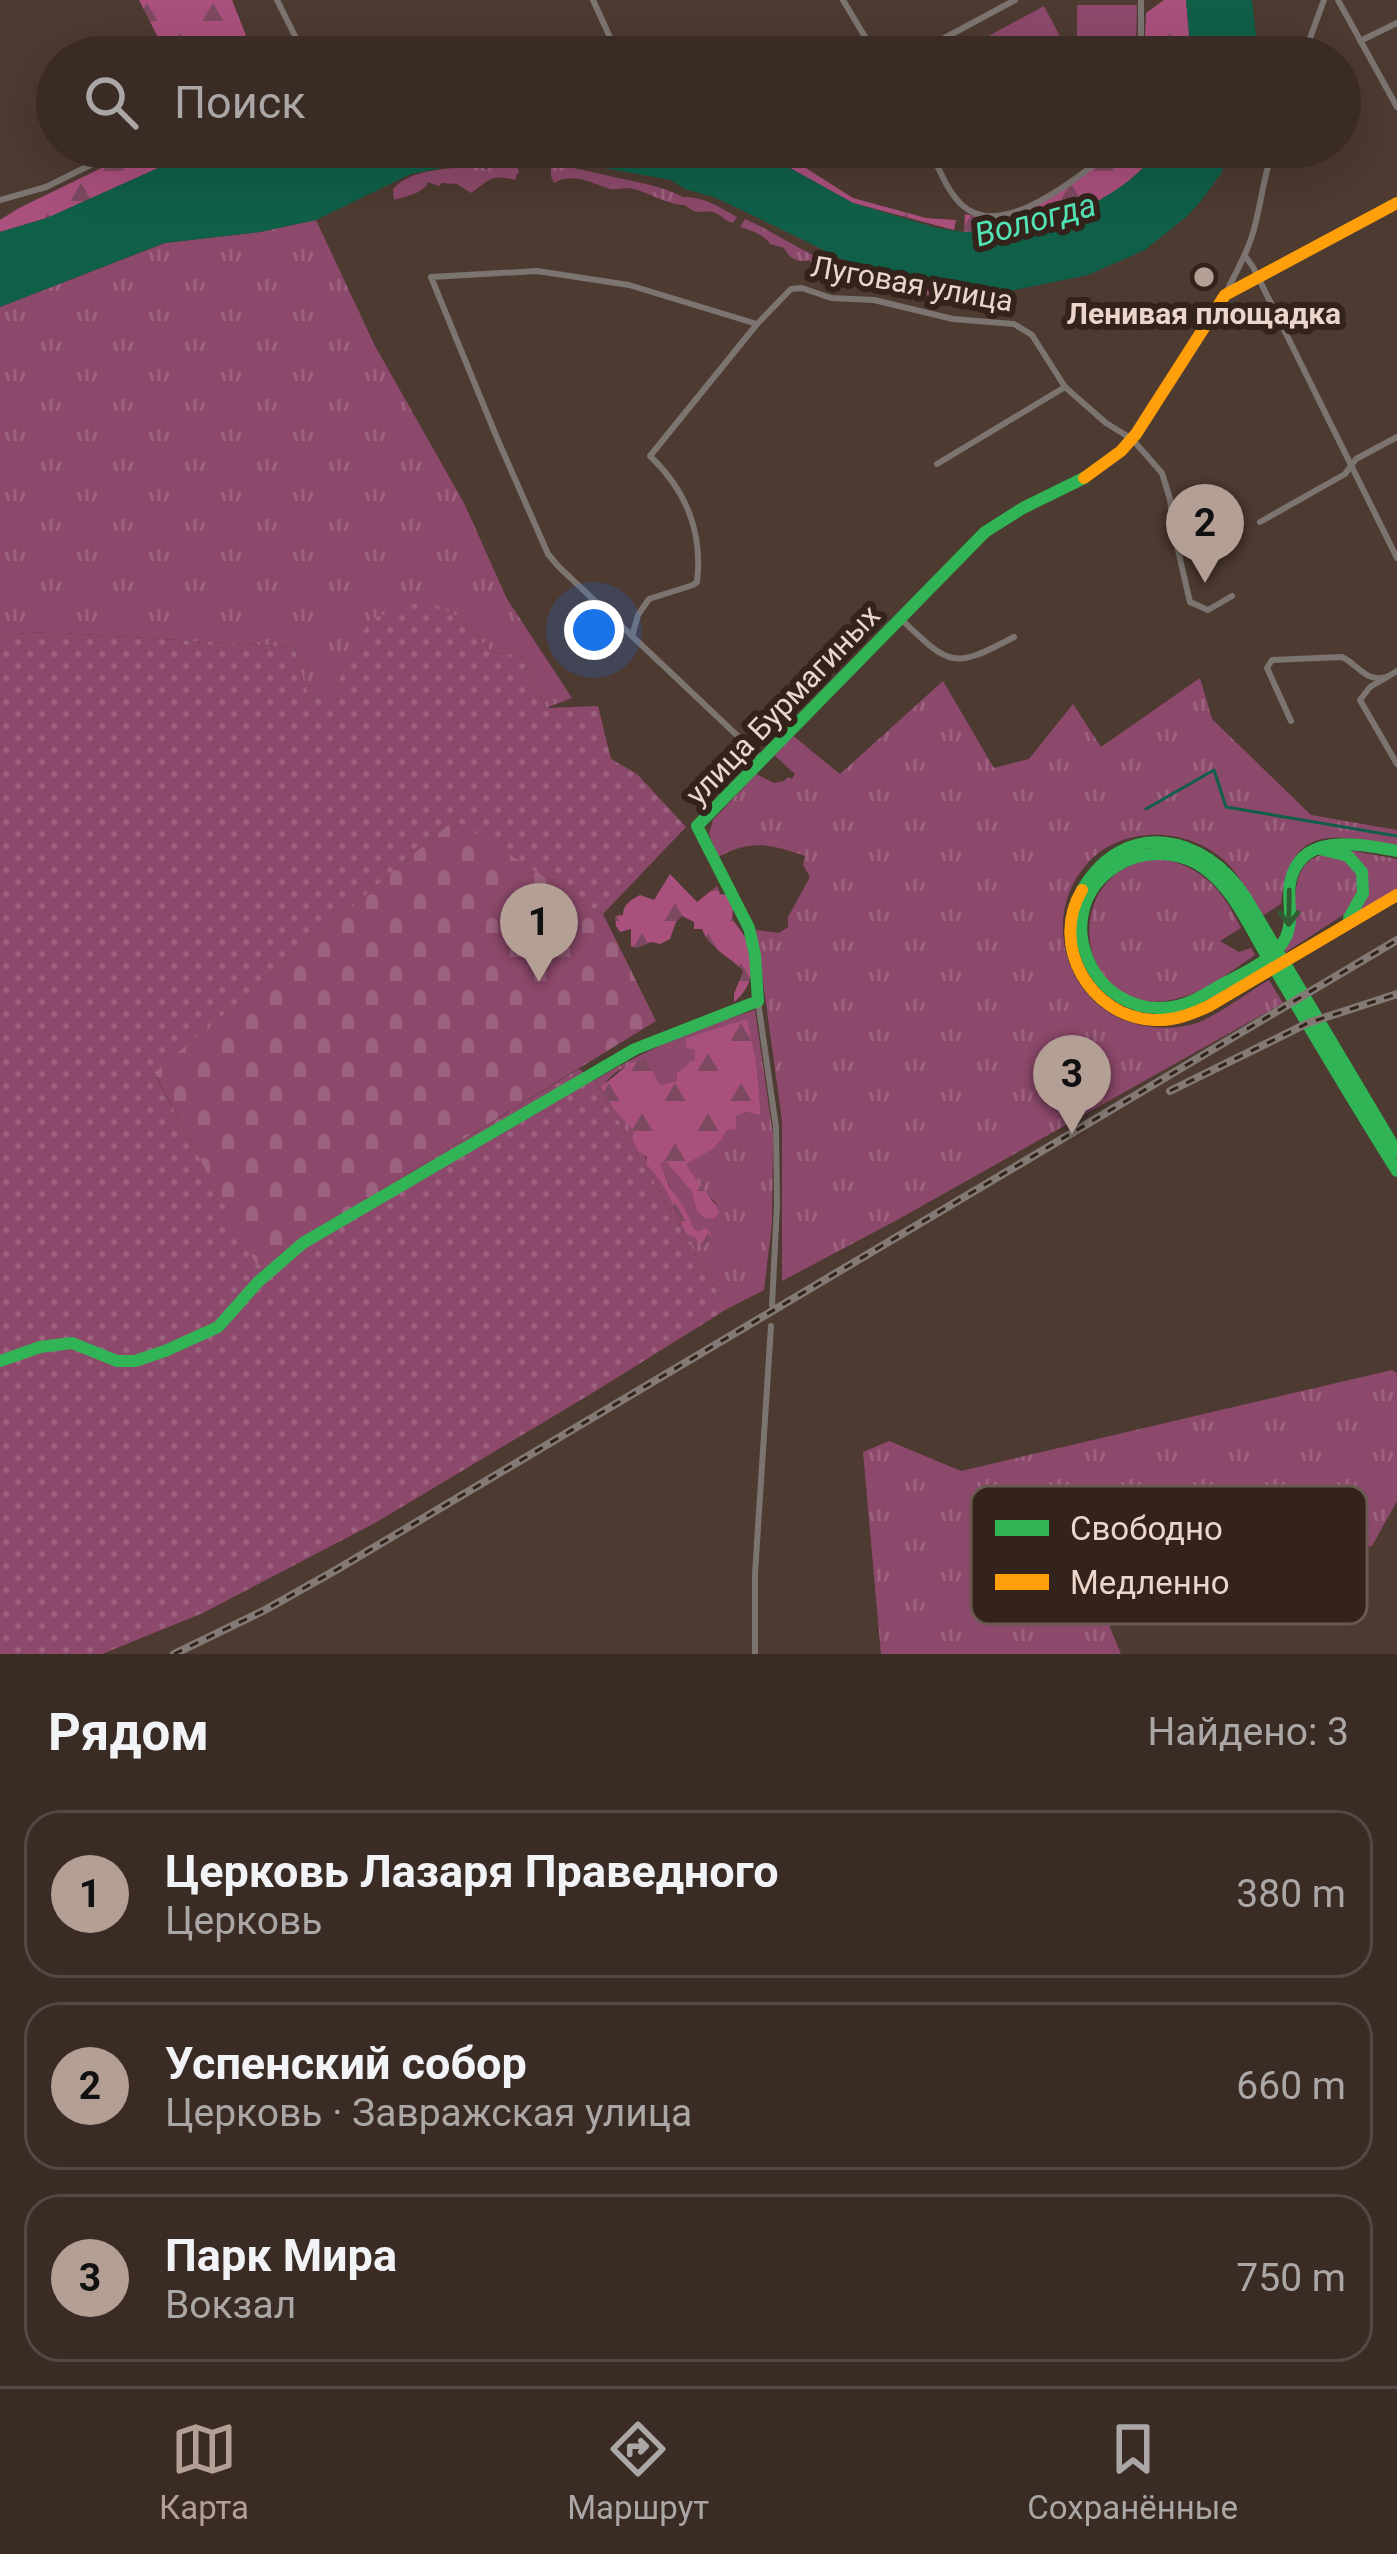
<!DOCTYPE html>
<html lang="ru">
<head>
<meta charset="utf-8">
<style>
	:root { --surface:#3a2c25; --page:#41342d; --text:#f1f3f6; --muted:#aba7a7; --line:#544842; --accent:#b49f95 }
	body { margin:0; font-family:Roboto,sans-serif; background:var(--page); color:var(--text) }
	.you { position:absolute; left:594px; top:630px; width:42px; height:42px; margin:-30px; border:9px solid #fff; border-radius:50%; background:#1a73e8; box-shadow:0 0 0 18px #1a73e833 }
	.badge { display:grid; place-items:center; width:78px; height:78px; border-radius:50%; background:var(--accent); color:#111; font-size:39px; font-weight:700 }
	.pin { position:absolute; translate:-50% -99px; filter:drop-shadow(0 3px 6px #0008) }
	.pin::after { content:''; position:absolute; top:63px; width:42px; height:36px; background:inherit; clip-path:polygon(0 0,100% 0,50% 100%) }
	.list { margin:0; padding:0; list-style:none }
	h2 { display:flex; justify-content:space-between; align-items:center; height:156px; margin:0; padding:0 48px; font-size:51px }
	h2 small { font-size:39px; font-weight:400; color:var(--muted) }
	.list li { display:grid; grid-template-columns:78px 1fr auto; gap:36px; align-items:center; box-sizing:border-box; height:168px; margin:0 24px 24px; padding:0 24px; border:3px solid var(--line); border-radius:36px }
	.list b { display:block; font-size:45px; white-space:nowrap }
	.list p { margin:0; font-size:39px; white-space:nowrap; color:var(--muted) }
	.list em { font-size:39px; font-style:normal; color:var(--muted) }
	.icon { flex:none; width:66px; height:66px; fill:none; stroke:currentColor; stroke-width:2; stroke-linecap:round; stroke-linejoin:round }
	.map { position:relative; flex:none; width:1397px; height:1654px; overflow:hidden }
	.search { position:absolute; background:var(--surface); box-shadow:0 12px 48px #0002; left:36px; right:36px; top:36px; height:132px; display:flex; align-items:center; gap:30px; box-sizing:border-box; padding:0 42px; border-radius:66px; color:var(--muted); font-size:45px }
	.sheet { height:732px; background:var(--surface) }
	nav { display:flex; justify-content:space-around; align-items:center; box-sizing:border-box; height:168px; border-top:3px solid var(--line); background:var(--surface); font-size:33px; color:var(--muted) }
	nav a { display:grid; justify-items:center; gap:6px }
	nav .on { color:var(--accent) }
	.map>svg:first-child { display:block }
	.grass { fill:url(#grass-tufts); fill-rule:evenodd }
	.forest { fill:url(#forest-firs) }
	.cemetery { fill:url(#cemetery-stones) }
	.park { fill:url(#park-dots) }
	.garden { fill:#8d496b }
	.water { fill:#105f49 }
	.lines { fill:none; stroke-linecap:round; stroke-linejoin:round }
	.stream { stroke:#105f49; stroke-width:3 }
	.street { stroke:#7c7470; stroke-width:6 }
	.fast { stroke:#30b455; stroke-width:12 }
	.slow { stroke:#ff9f0a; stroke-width:12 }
	.rail-casing { stroke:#837a75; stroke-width:8 }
	.rail { stroke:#33231b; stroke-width:3; stroke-dasharray:9; stroke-linecap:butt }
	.oneway { stroke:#325d32 }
	.poi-dot { fill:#b49f95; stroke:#33231b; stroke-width:4.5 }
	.labels { text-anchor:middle; stroke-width:12; stroke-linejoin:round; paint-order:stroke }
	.street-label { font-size:30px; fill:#ecd6cb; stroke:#33231b }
	.poi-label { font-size:30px; font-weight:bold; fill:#ecd6cb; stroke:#33231b }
	.water-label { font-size:33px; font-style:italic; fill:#54e3b6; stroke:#33231b }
	.key { fill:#33231b; stroke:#6a5950; stroke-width:3 }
	.key-label { font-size:33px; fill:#ecd6cb }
</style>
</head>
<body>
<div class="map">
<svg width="1397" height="1654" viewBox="0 0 1397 1654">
	<defs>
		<pattern id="grass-tufts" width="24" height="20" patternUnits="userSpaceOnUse" patternTransform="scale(3)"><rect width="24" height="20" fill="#8d496b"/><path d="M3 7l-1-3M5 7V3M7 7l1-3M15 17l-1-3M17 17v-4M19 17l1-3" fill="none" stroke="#9d627f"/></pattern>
		<pattern id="forest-firs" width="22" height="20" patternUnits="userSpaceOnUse" patternTransform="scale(3)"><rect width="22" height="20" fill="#a9507d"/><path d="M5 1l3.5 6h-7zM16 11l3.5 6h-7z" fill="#7d4960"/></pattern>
		<pattern id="cemetery-stones" width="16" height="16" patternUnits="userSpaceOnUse" patternTransform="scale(3)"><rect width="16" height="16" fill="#8d496b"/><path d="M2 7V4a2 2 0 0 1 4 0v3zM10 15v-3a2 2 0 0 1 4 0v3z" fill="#9d627f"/></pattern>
		<pattern id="park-dots" width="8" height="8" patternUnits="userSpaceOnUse" patternTransform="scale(3)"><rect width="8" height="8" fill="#8d496b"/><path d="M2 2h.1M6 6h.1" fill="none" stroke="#9d627f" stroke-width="1.8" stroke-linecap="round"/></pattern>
	</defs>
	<rect width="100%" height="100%" fill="#4d3a31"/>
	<g class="grass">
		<path d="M503 165H517L519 173 516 175V180C490 174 491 179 471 193L457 184 442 183 439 186 428 182C423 194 406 196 394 200L393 189C413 167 453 169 481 166L485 169Z"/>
		<path d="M561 166C581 169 599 174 618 178 641 183 662 186 683 197 702 196 720 207 737 217L733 223C724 221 721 214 713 212 701 210 697 216 685 205 666 205 648 191 629 188 623 188 616 190 610 189 590 183 574 172 554 183L551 176V168Z"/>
		<path d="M745 219C777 233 805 254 837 266 854 272 874 280 891 284 910 287 928 288 945 296L947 303 932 295 912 296 905 291 900 296 870 284 869 280 852 284 846 280V277L842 273 820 275 809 260C797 263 790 259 784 248L770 244C766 236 749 229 740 227Z"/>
		<path d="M316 220 375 346 464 503 507 599 572 698 546 708 521 655 493 653 456 615 371 619 332 695 308 698 294 647 46 632 0 635V307L165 243 260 232Z"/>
		<path d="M1200 678 1212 719 1311 815 1397 830V845C1333 835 1290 822 1281 904L1262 916C1251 897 1241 877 1226 862 1188 826 1120 824 1085 866 1047 911 1060 981 1108 1012 1132 1028 1170 1032 1197 1023 1220 1014 1247 993 1269 980L1283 1003 897 1220 782 1281V1121L756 930 779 933 788 927V917L810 877 803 865 805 856C770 844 751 839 718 857L709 834 713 820 756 774 774 783 784 781 788 777 792 779 795 774 774 755 792 735 840 774 943 681 994 768 1029 759 1073 704 1101 747Z"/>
		<path d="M1343 849 1397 859V891L1355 915 1362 907 1359 862Z"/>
		<path d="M1330 853 1354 863 1363 883 1354 908 1286 952 1284 949C1306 916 1278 861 1330 853Z"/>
		<path d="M1161 859C1203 866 1223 891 1241 928L1220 941 1239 952 1251 948 1255 955C1228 973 1199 997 1165 1001 1072 1013 1058 863 1161 859Z"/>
		<path d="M755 1010 773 1135 772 1223 764 1290 727 1309 595 1080C649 1048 695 1029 755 1010ZM747 1020 756 1060 761 1114 746 1112 736 1116C717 1146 718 1148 685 1164L697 1184 717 1204 692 1192 665 1161 660 1162C666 1183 683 1210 694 1229L699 1231 686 1234C672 1200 654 1167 632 1138L634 1131 614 1110 602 1088C612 1071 628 1063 646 1061L660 1085 678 1081V1073L695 1061V1050L686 1038Z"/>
		<path d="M1392 1370 1397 1373V1501L1372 1546 1142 1594 1109 1625 1121 1654H881L863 1452 889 1441 961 1471Z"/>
	</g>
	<g class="forest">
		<path d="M139 0H232L251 48 229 57H168Z"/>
		<path d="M1164 0H1186L1189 33 1187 57H1144L1146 13Z"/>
		<path d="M157 147H205L47 218 0 232V220L19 208 114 162Z"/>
		<path d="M752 147H773L853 198 926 218 956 220 954 230 853 203Z"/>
		<path d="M1124 147H1161C1135 184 1077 221 1032 228 1011 232 986 231 964 232L965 214 992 219 1021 214Z"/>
		<path d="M670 874 697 902 717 886 720 894 728 895 734 904 732 918C737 927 746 936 749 945 757 966 751 989 734 1002V994L743 971C730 956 709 949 702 929H694V922L682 916 676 922 670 939 660 944 651 942 637 948 631 946V929L620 932 616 926 615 916 623 915C623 904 631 900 640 895L654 900Z"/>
		<path d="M747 1019 756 1060 761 1115 746 1112 736 1116V1129L727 1130C717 1150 704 1154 686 1164 694 1179 716 1202 719 1213L713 1219 705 1218 697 1211 692 1192 665 1161 660 1163 669 1186 683 1206 694 1229 699 1231 705 1228 711 1233 710 1240 704 1245 693 1236 686 1234C678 1215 662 1178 647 1165V1157L638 1151 632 1138 634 1131 614 1110 601 1087 630 1063 647 1061 660 1085 677 1081V1073L695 1060V1050L686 1047V1038Z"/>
	</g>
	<path class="cemetery" d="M455 819 603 914 656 1021 256 1267 154 1072Z"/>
	<path class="park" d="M426 600 456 615 493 653 521 655 546 708 598 706 611 759 637 774 686 827 603 914 454 820 154 1073 257 1266 579 1069 595 1080 727 1309 594 1392 375 1523 203 1613 102 1654H0V635L46 632 294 647 309 698 332 694 370 619Z"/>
	<g class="garden">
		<path d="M1077 5H1137L1136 57H1077Z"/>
		<path d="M1044 6 1071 57H976L970 46Z"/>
	</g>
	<g class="water">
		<path d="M1186 0H1252L1256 36 1253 57H1187L1189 33Z"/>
		<path d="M205 147H288L272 156 277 164 325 152 323 147H752L853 203 937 228 964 232 1003 229 1005 225 1023 222 1034 228C1082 211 1131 190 1161 147H1229L1222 172 1201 201 1186 217 1145 250 1088 275 1005 292 968 291 946 287 852 264 754 216 714 197 685 189 671 180 571 162 523 157 473 162 411 174 316 220 260 232 164 243 0 307V232L47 218Z"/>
	</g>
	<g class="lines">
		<path class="stream" d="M1146 809 1214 770 1226 807 1397 836"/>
		<g class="street">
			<path d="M277 0 297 40 300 57"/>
			<path d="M593 0 619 57"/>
			<path d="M843 0 877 57"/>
			<path d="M1338 0 1397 107"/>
			<path d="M1360 41 1397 23"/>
			<path d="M909 57 1015 0"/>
			<path d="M1141 57V0"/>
			<path d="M1303 57 1324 0"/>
			<path d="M928 147C938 165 946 190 961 204 1002 245 1084 171 1118 147"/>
			<path d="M0 200 46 187 127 147"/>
			<path d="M1245 256 1253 267 1397 558"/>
			<path d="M1227 291C1238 268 1251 246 1256 221 1263 193 1264 174 1274 147"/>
			<path d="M757 324 629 285 537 271 431 277 497 438 548 554 558 566 761 758"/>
			<path d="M937 464 1065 387 1106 423 1132 439 1162 473 1170 499 1174 533 1190 602 1208 610 1232 596"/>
			<path d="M1260 522 1345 474 1356 459 1397 437"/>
			<path d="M900 618C950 666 952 670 1014 637"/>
			<path d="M632 636 638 615 649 599 693 585 697 582C703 533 686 490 650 456L757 324 791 289 802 288 831 298 874 300 953 319 1014 324 1032 335 1065 387"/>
			<path d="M1397 671 1370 687 1360 700 1397 764"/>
			<path d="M1291 721 1267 668 1272 660 1342 657C1359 665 1365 683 1387 677"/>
			<path d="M758 1001 776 1127 777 1205 772 1305"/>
			<path d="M755 1654V1574L771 1326"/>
		</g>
		<g class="fast">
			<path d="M1320 849 1348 856 1362 872 1363 893 1349 918"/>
			<path d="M1397 851C1359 844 1300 831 1290 883 1287 900 1294 919 1286 937 1275 960 1243 973 1221 985 1206 994 1190 1004 1172 1007 1092 1020 1046 912 1115 867 1143 848 1182 850 1208 871 1237 894 1251 931 1270 961 1312 1031 1353 1102 1397 1171"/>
			<path d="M1082 890C1125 817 1205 834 1246 898L1397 1152"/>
			<path d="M0 1361 40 1347 72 1343 117 1361H135L165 1351 218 1327 258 1282 303 1243 635 1049 758 1001 755 955 749 928 697 826 985 532 1023 508 1084 478"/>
		</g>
		<g class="slow">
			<path d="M1084 478 1121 451 1136 434 1225 295 1397 203"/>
			<path d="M1082 890C1049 945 1090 1017 1154 1020 1174 1021 1192 1014 1209 1006L1397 895"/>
		</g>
		<defs>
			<g id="rail">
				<path d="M1170 1091 1308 1023 1397 994"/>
				<path d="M174 1654 265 1610 336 1570 1397 940"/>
			</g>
		</defs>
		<use href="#rail" class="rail-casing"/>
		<use href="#rail" class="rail"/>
	</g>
	<defs><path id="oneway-shaft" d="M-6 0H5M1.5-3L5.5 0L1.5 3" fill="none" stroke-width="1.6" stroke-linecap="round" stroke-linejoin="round" transform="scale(3)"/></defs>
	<use class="oneway" href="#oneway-shaft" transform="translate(1289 908) rotate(91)"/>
	<circle class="poi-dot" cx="1204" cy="277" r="12"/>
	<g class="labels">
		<g class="street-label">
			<text transform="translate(912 284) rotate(10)" y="10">Луговая улица</text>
			<text transform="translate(783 705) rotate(-46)" y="10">улица Бурмагиных</text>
		</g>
		<g class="poi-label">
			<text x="1204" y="324">Ленивая площадка</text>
		</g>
		<g class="water-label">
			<text transform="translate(1035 219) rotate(-15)" y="12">Вологда</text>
		</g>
	</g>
	<rect x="971" y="1486" width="396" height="138" rx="18" class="key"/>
	<rect x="995" y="1520" width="54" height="16" fill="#30b455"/>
	<rect x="995" y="1574" width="54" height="16" fill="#ff9f0a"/>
	<g class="key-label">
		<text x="1070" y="1540">Свободно</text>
		<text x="1070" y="1594">Медленно</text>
	</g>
</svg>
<div class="you"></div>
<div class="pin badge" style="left:539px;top:982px">1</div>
<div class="pin badge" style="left:1205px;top:583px">2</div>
<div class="pin badge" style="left:1072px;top:1134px">3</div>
<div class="search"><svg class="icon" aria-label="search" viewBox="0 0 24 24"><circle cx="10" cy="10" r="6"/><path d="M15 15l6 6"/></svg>Поиск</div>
</div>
<section class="sheet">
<h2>Рядом<small>Найдено: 3</small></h2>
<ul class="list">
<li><span class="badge">1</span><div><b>Церковь Лазаря Праведного</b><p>Церковь</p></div><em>380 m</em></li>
<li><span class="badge">2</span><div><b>Успенский собор</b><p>Церковь · Завражская улица</p></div><em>660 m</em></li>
<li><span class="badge">3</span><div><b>Парк Мира</b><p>Вокзал</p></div><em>750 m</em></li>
</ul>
</section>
<nav>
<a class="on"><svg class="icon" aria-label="map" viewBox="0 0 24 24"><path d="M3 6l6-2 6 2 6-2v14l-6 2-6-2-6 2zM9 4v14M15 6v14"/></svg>Карта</a>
<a><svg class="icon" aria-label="directions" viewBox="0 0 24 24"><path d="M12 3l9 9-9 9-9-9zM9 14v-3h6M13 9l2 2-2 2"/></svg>Маршрут</a>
<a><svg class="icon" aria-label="saved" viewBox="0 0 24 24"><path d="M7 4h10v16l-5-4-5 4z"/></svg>Сохранённые</a>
</nav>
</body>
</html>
